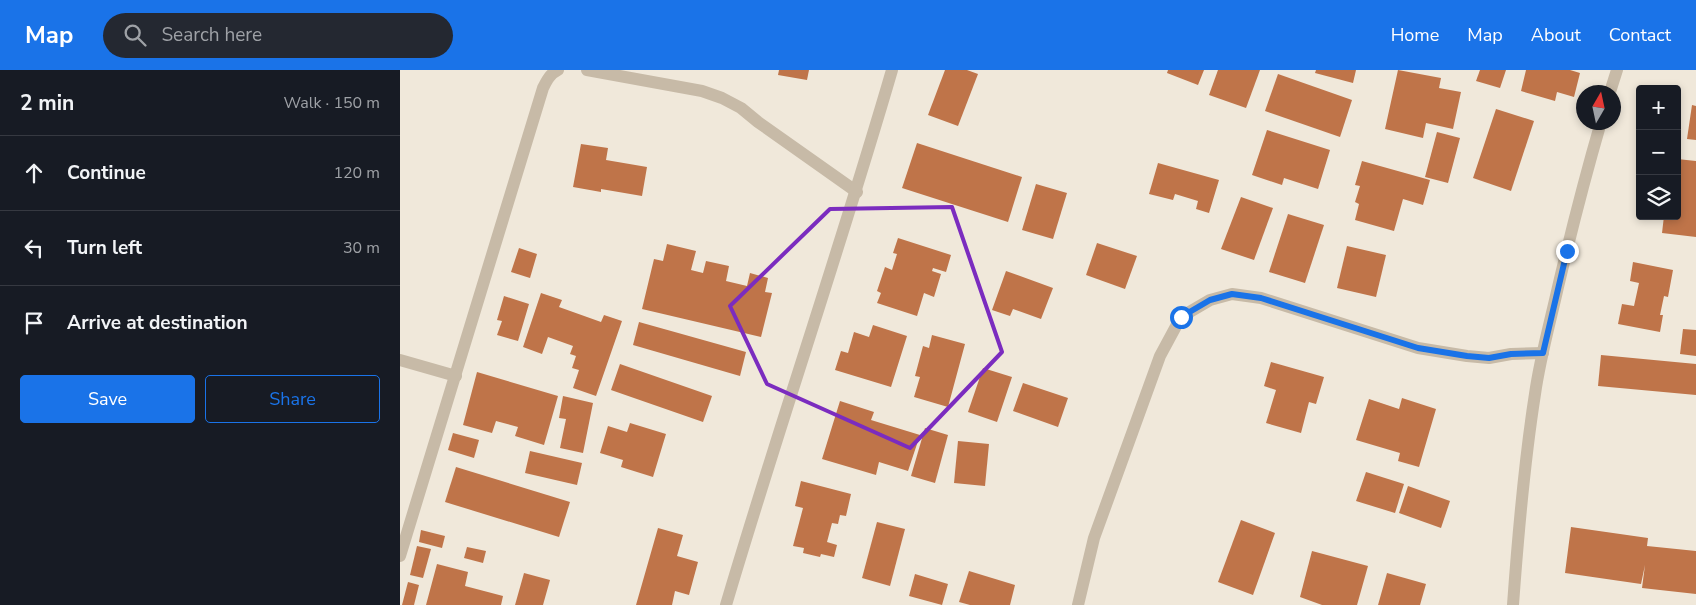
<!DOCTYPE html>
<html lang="en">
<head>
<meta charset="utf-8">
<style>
	:root { --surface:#171b24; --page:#242831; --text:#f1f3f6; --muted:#9ea1a6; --line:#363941; --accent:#1a73e8 }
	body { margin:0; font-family:"Nunito Sans",sans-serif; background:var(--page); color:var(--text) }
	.controls { position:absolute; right:15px; top:15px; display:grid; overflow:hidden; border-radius:5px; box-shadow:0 2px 8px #0003 }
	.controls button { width:45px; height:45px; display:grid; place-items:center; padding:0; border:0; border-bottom:1px solid var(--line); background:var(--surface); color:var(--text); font:25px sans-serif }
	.compass { position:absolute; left:1176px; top:15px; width:45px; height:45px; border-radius:50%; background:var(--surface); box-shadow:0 2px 8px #0003; rotate:9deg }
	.stop { position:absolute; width:15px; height:15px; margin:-11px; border:4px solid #1a73e8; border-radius:50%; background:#fff }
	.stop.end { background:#1a73e8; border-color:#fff; box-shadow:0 1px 5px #0008 }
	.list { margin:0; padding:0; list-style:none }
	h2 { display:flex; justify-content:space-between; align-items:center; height:65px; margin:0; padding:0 20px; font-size:21px }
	h2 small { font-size:16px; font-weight:400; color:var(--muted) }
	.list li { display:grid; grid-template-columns:32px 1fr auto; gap:15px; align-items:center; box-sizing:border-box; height:75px; padding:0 20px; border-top:1px solid var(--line) }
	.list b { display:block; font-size:19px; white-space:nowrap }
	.list em { font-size:16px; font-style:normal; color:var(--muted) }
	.actions { display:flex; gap:10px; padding:15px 20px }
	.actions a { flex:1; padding:11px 0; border:1px solid var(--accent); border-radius:5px; text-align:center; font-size:18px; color:var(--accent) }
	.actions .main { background:var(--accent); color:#fff }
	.icon { flex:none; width:28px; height:28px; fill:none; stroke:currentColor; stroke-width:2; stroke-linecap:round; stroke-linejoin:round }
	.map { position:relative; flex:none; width:1296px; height:535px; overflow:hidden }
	header { display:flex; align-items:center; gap:30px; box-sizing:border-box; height:70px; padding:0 25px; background:var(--accent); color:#fff }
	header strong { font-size:24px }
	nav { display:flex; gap:28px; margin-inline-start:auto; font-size:18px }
	.search { width:350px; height:45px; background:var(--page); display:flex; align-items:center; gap:12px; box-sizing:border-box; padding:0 18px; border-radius:28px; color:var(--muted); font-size:19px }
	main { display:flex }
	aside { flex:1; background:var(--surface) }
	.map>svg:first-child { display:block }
	.building { fill:#bf7449 }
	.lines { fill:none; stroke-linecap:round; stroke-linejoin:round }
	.street { stroke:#c7baa7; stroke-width:12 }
	.route { stroke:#1a73e8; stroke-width:6 }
	.marked { fill:none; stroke:#7b2cbf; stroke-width:4; stroke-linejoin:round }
</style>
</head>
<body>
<header>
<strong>Map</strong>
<div class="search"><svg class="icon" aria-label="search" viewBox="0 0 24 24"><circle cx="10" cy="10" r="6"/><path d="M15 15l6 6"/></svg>Search here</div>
<nav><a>Home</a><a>Map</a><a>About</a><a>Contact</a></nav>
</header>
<main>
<aside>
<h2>2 min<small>Walk · 150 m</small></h2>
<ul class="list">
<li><svg class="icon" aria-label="ahead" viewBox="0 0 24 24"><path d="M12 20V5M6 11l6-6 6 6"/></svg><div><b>Continue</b></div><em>120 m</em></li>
<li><svg class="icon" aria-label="left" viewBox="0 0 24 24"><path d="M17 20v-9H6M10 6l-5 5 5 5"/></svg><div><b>Turn left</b></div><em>30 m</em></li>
<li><svg class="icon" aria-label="arrive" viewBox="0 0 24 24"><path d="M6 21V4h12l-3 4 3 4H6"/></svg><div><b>Arrive at destination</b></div></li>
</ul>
<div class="actions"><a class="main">Save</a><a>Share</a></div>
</aside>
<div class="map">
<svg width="1296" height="535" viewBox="0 0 1296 535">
	<rect width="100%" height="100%" fill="#f0e8da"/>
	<g class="building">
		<path d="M379 0H409L407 10 378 5Z"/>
		<path d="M545 0H567L578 4 558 56 528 45Z"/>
		<path d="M768 0H804L798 15 767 3Z"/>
		<path d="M818 0H860L846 38 809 25Z"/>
		<path d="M916 0H956L953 13 915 3Z"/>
		<path d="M998 0 1041 8 1039 18 1061 22 1053 59 1026 53 1023 68 985 59Z"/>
		<path d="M1080 0H1106L1100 18 1076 11Z"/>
		<path d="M1126 0H1170L1180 3 1174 27 1157 22 1155 31 1121 21Z"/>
		<path d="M878 4 952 30 940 67 865 41Z"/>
		<path d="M1292 35 1296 36V70L1287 69Z"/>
		<path d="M1096 39 1134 51 1111 121 1073 108Z"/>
		<path d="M867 60 930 80 918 119 884 108 882 115 852 105Z"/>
		<path d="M1037 62 1060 68 1048 113 1025 107Z"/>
		<path d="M517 73 622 107 608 152 502 118Z"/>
		<path d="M181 74 208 78 206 90 247 97 242 126 201 119V122L173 117Z"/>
		<path d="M1277 89 1296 91V167L1262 163 1264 146H1277Z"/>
		<path d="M962 91 1030 110 1023 135 1003 129 994 161 955 150 959 134 955 132 960 116 955 115Z"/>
		<path d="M758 93 819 110 809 143 796 139 798 131 775 124 773 130 749 124Z"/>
		<path d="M636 114 667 123 653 169 622 160Z"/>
		<path d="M841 127 873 138 854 190 821 179Z"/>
		<path d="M888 144 924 155 905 213 869 202Z"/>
		<path d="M498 168 551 185 546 202 533 198 532 201 541 204 534 227 524 223 517 246 477 233 481 223 477 221 485 197 492 200 497 184 493 183Z"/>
		<path d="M697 173 737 186 725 219 686 205Z"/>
		<path d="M267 174 296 181 291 200 303 203 306 191 329 196 326 211 347 216 350 203 368 208 365 222 372 223 361 267 242 239 254 189 263 191Z"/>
		<path d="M947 176 986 185 976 227 937 218Z"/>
		<path d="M119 178 137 184 130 208 111 202Z"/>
		<path d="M1233 192 1273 200 1268 227 1264 226 1260 245H1263L1260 262 1218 254 1222 234 1234 236 1239 213 1230 211Z"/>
		<path d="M606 201 653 218 641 249 613 239 610 246 592 240Z"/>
		<path d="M141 223 162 230 159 237 201 252 204 245 222 251 196 326 173 318 179 300 172 298 176 286 170 284 173 276 148 267 142 284 123 277Z"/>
		<path d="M104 226 129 234 118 271 97 265 102 251 97 250Z"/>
		<path d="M239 252 346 282 340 306 233 275Z"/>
		<path d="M473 255 507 266 491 317 435 300 441 281 448 283 454 262 469 267Z"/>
		<path d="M1283 259 1296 260V286L1280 284Z"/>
		<path d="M532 265 565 274 548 337 514 327 520 307 515 306 523 276 529 278Z"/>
		<path d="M1201 285 1296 294V325L1198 316Z"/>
		<path d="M871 292 924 307 916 334 909 332 901 363 866 353 876 320 864 316Z"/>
		<path d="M220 294 312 326 303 352 211 320Z"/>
		<path d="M583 298 612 307 597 352 568 342Z"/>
		<path d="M77 302 158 326 144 375 115 366 118 357 96 351 92 363 63 355Z"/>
		<path d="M623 313 668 328 658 357 613 341Z"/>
		<path d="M163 326 193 333 183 383 160 378 166 349 159 348Z"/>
		<path d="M1002 328 1036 339 1019 397 998 391 1000 383 956 370 969 329 999 339Z"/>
		<path d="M440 331 474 342 471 350 520 365 508 401 479 392 476 405 422 389Z"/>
		<path d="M230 353 266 364 253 407 221 397 223 390 200 383 208 356 227 362Z"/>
		<path d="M525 358 548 365 535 413 511 406Z"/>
		<path d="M53 363 79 370 74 388 48 380Z"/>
		<path d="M558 371 589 374 585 416 554 413Z"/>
		<path d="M130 381 182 393 177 415 125 403Z"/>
		<path d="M56 397 170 432 159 467 45 432Z"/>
		<path d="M966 402 1004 414 995 443 956 431Z"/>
		<path d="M401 411 451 424 446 446 440 445 438 454 432 453 427 472 437 475 434 487 421 484 420 487 403 483 404 478 393 476 403 438 395 436Z"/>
		<path d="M1008 416 1050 431 1041 458 999 443Z"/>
		<path d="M841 450 875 463 853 525 818 512Z"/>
		<path d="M477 452 505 459 490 516 462 508Z"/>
		<path d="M1171 457 1248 468 1247 476 1296 481V524L1242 518 1245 495 1241 514 1165 503Z"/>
		<path d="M258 458 283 465 277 486 298 492 289 525 275 521 272 535H236Z"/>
		<path d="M21 460 45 466 42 478 19 472Z"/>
		<path d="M17 476 31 479 23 508 10 505Z"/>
		<path d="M67 477 86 481 83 493 64 488Z"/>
		<path d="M912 481 968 496 957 535H922L900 527Z"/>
		<path d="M37 494 68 502 65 516 103 526 101 535H26Z"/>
		<path d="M569 501 615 515 610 535H570L559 532Z"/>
		<path d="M124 503 150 510 143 535H115Z"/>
		<path d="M987 503 1026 514 1020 535H978Z"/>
		<path d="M515 504 548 514 542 535 509 526Z"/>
		<path d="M8 512 19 515 14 535H2Z"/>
	</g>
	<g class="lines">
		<g class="street">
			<path d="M187 0 302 21 322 28 341 38 358 52 457 122"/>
			<path d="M1210 22 1217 0"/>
			<path d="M0 290 56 306"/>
			<path d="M0 486 143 18C147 10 150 4 158 0"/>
			<path d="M326 535C379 356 440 179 492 0"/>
			<path d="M678 535 694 468 760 286 781 247 810 230 832 224 861 228 1018 278 1067 286 1089 288 1111 284 1143 283"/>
			<path d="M1113 535C1118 465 1124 394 1135 324 1140 288 1150 253 1158 217 1171 162 1185 107 1201 52"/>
		</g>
	</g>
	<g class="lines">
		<path class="route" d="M781 247 810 230 832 224 861 228 1018 278 1067 286 1089 288 1111 284 1143 283 1167 181"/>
	</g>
	<path class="marked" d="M552 137 602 282 510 378 367 314 330 236 430 139Z"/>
</svg>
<div class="controls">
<button>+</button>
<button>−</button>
<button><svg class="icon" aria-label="layers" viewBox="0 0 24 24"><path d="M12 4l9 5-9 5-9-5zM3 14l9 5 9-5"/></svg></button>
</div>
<svg class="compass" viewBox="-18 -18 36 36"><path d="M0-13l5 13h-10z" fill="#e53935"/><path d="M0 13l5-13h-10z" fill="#9ea1a6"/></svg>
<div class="stop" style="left:781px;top:247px"></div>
<div class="stop end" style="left:1167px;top:181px"></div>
</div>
</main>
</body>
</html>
